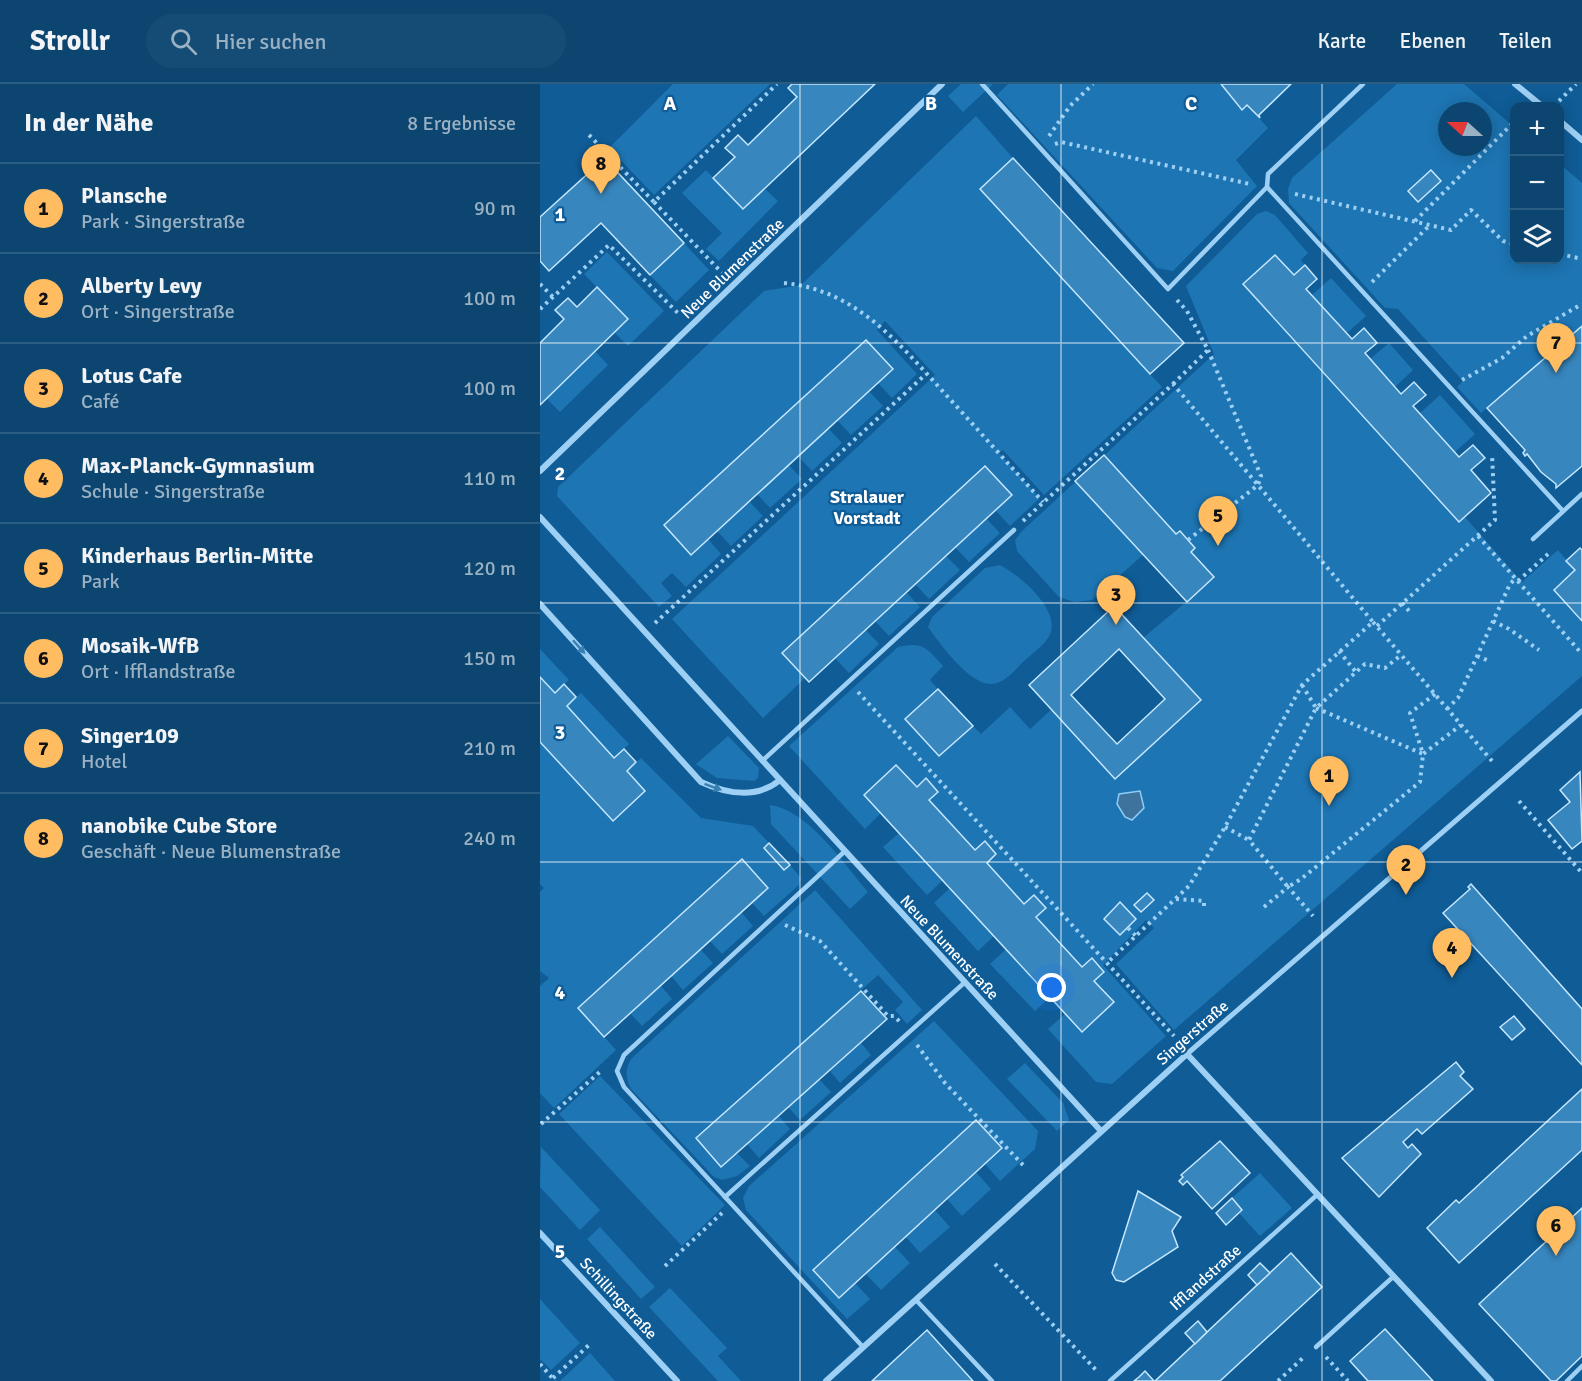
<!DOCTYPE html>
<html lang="de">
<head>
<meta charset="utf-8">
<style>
	:root { --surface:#0b4570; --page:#144c75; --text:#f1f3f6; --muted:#9ab1c3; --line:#2b5d83; --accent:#ffbc61 }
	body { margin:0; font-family:Signika,sans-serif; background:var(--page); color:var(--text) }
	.controls { position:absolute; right:18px; top:18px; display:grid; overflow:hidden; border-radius:12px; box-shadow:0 3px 15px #0003 }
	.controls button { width:54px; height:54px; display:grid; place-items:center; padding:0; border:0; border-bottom:2px solid var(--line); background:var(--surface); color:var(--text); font:30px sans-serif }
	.compass { position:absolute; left:898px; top:18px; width:54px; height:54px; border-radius:50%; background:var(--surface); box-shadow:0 3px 15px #0003; rotate:291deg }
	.you { position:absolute; left:512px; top:904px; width:21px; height:21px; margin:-15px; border:4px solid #fff; border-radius:50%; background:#1a73e8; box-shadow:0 0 0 9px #1a73e833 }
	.badge { display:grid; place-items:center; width:39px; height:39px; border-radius:50%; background:var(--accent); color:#111; font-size:20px; font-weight:700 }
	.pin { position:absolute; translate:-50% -50px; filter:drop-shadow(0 2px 3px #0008) }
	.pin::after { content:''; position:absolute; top:32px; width:21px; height:18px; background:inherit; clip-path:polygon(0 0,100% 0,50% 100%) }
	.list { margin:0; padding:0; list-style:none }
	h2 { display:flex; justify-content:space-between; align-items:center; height:78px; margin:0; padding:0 24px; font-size:26px }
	h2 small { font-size:20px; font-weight:400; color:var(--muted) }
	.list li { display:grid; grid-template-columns:39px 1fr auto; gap:18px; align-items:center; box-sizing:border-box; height:90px; padding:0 24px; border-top:2px solid var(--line) }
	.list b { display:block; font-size:22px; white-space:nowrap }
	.list p { margin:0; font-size:20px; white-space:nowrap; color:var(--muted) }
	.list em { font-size:20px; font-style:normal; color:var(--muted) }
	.icon { flex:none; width:33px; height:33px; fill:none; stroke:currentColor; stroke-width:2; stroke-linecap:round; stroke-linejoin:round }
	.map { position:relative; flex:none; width:1042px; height:1297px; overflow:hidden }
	header { display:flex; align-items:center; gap:36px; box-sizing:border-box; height:84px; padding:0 30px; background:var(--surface); border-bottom:2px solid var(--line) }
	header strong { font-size:28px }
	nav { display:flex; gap:33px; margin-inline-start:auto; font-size:21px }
	.search { width:420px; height:54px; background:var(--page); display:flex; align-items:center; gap:15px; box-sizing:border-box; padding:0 21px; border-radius:33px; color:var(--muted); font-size:22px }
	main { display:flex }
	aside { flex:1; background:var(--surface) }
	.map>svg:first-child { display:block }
	.green { fill:#1d75b3; fill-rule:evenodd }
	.water { fill:#3d739d; stroke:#8fcdf8; stroke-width:1.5 }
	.building { fill:#3786be; stroke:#c6e7fe; stroke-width:1.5; fill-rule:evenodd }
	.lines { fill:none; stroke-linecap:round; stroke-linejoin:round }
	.path { stroke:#9dd0f4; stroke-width:4; stroke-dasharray:3 4.5; stroke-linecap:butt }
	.service { stroke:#9dd0f4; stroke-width:4.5 }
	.pedestrian { stroke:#9dd0f4; stroke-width:5 }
	.minor { stroke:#9dd0f4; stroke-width:6 }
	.oneway { fill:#3a7fb2 }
	.grid { fill:none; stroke:#fff; stroke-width:1.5; stroke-opacity:0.55 }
	.labels { text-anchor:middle; stroke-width:4.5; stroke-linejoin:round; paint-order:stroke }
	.street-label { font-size:16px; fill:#fff; stroke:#0f5c96 }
	.neighbourhood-label { font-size:18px; font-weight:bold; fill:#fff; stroke:#0f5c96 }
	.grid-label { font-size:20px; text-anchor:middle; font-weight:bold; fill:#fff; stroke:#0f5c96; stroke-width:4.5; stroke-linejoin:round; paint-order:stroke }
</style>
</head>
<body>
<header>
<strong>Strollr</strong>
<div class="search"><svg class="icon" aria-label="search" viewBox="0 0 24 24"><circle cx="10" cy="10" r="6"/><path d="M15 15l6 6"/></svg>Hier suchen</div>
<nav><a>Karte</a><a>Ebenen</a><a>Teilen</a></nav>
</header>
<main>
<aside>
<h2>In der Nähe<small>8 Ergebnisse</small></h2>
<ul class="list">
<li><span class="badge">1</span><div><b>Plansche</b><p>Park · Singerstraße</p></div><em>90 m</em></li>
<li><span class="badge">2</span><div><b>Alberty Levy</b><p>Ort · Singerstraße</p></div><em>100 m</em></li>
<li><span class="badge">3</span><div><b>Lotus Cafe</b><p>Café</p></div><em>100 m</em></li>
<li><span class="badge">4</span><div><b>Max-Planck-Gymnasium</b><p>Schule · Singerstraße</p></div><em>110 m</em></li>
<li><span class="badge">5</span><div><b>Kinderhaus Berlin-Mitte</b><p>Park</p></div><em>120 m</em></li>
<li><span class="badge">6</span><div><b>Mosaik-WfB</b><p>Ort · Ifflandstraße</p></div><em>150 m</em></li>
<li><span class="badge">7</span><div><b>Singer109</b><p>Hotel</p></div><em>210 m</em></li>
<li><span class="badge">8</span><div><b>nanobike Cube Store</b><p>Geschäft · Neue Blumenstraße</p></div><em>240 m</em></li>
</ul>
</aside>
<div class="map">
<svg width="1042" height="1297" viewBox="0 0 1042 1297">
	<rect width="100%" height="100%" fill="#0f5c96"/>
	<g class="green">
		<path d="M133 0H230L114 111 69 64Z"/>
		<path d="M421 0H453L423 28 408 12Z"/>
		<path d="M468 0H681L707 21 728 44 696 76 717 102 633 187 617 184 457 11Z"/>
		<path d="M857 0H924L974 43 975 176H1020V80L1042 99V242L941 329 917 303 923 297 858 225 845 224 749 119 748 105 752 94ZM907 27H943V63H907Z"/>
		<path d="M436 32 473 74 440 105 622 303 504 411 463 366 459 369 500 414 470 442 455 426 243 569 265 594 223 634 132 535 395 291 345 237 337 246 377 290 352 314 338 299 353 285 326 256 124 441 151 471 168 455 181 470 146 503 132 489 121 499 132 512 119 523 17 412 18 403 224 207 261 201Z"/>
		<path d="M166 86 203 125 225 105 238 117 179 177 166 165 182 149 142 109Z"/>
		<path d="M726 127 735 131 768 169 761 176 765 181 754 191 735 171 703 200 918 438 925 433 982 498 1018 466 1035 486 1014 506 1042 537V592L634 946 576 880 614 844 606 836 563 881 626 952 572 1000 556 998 508 945 525 930 542 948 574 918 554 897 564 887 552 874 542 883 496 833 506 824 484 820 447 779 456 770 445 758 435 766 389 716 398 708 386 695 377 703 356 681 324 711 341 729 325 745 249 662 358 563C383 557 387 564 403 582L390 596 398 605 365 635 399 672 433 642 441 650 470 623 490 645 512 625 575 695 660 616 603 554 646 518 603 471 552 516 534 518 519 513 477 467 475 456 482 447 674 270 646 202 717 130Z"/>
		<path d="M144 159 169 186 136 218 110 191Z"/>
		<path d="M67 168 124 227 88 262 74 248 88 235 44 190Z"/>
		<path d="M791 194 826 232 807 249 772 211Z"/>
		<path d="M849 259 873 286 855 303 830 275Z"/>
		<path d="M55 267 68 281 20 328 6 314Z"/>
		<path d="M329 307 343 322 311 351 297 336Z"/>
		<path d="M900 311 935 350 915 368 879 330Z"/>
		<path d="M288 344 302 359 272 387 258 372Z"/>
		<path d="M249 381 262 395 230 424 217 410Z"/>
		<path d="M209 417 223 432 191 462 177 447Z"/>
		<path d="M446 434 460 449 429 478 415 463Z"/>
		<path d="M406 472 420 486 389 515 375 500Z"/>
		<path d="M460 481C480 491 525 529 508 554 501 564 489 572 481 580 473 588 464 600 451 600 430 601 399 559 388 543L392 533 445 484Z"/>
		<path d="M366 508 380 523 349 552 335 537Z"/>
		<path d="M326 546 339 560 309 589 295 574Z"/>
		<path d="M0 565 29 596 15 609 0 593Z"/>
		<path d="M41 609 89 660 74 674 27 622Z"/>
		<path d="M188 652 219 684 218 694 214 697 177 694 156 680Z"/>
		<path d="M0 658 73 736 105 707 87 687 101 674 161 734 213 742 229 759 224 764 244 786 250 781 261 794 259 801 224 832 212 819 228 803 202 775 38 924 76 966 14 1024 0 1009V902L9 894 0 887V808L4 804 0 800Z"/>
		<path d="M230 721C268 726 304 780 328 808L310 825 231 740Z"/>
		<path d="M359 749 403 796 387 811 343 763Z"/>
		<path d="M410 804 454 852 438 867 394 819Z"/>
		<path d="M275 806 382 926 367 940 355 926 363 918 338 891 156 1054 181 1083 197 1069 210 1082 197 1092 182 1096 174 1093 91 1005C85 993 85 986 91 975Z"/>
		<path d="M201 828 213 842 182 870 170 857Z"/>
		<path d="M160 865 173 879 143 906 131 892Z"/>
		<path d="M466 865 510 913 495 927 450 880Z"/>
		<path d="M121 902 132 915 102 942 90 929Z"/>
		<path d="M394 937 498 1047 495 1065 460 1097 445 1080 462 1064 299 1214 315 1199 330 1215 307 1235 206 1126 203 1114 209 1102Z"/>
		<path d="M321 959 331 971 300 999 290 987Z"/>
		<path d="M485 979 523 1019 529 1036 517 1047 467 995Z"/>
		<path d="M60 992 185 1121 142 1162 19 1030Z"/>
		<path d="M279 995 291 1008 260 1036 248 1023Z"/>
		<path d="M239 1032 250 1045 219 1074 207 1060Z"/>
		<path d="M1 1063 60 1126 40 1146 0 1103Z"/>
		<path d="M436 1088 451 1105 422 1132 407 1115Z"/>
		<path d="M720 1089 752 1124 720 1152 699 1129 702 1126 692 1114Z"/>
		<path d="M395 1126 410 1143 380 1169 366 1153Z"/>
		<path d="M60 1143 115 1203 101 1215 47 1155Z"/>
		<path d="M355 1163 370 1179 341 1206 326 1190Z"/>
		<path d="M130 1204 187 1264 178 1272 201 1297H178L109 1223Z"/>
		<path d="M0 1215 40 1259 11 1286 0 1275Z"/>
		<path d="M50 1269 75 1297H20Z"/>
	</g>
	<path class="water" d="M600 707 604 724 592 736 585 733 577 720 579 710Z"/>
	<g class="building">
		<path d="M252 0H335L203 125 173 94 195 73 185 64 198 51 208 61 257 13 248 4Z"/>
		<path d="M681 0H751L719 31 720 34 707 21 702 26Z"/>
		<path d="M64 71 66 76 144 159 110 191 61 139 9 187 0 177V133L65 74Z"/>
		<path d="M473 74 644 259 610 290 440 105Z"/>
		<path d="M891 86 901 97 878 118 868 107Z"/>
		<path d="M735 171 754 191 765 181 777 195 766 205 812 255 824 244 837 259 825 269 861 310 874 298 886 311 873 322 919 373 933 361 945 374 931 386 951 409 919 438 703 200Z"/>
		<path d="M57 203 88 235 0 321V259L24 235 15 226 28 214 37 223Z"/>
		<path d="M1042 242V382L1016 404V400L1001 388 987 370 985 372 983 369 985 366 947 324Z"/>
		<path d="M326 256 353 285 151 471 124 441Z"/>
		<path d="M564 371 636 450 640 447 655 464 651 468 674 493 647 518 535 397Z"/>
		<path d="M445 382 472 411 269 598 242 569Z"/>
		<path d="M1040 464 1042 466V537L1014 506 1035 486 1026 477Z"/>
		<path d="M574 522 661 616 575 695 489 601ZM579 565 625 615 577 660 531 611Z"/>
		<path d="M0 593 15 609 24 600 36 613 27 622 74 674 84 665 96 678 87 687 105 707 73 737 0 658Z"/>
		<path d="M398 605 433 642 399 672 365 635Z"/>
		<path d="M356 681 377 703 386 694 398 708 389 716 435 766 445 757 456 770 447 779 484 820 494 811 506 824 496 833 542 883 552 874 564 888 554 897 574 918 542 948 324 711Z"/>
		<path d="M1040 688 1042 757 1032 765 1008 736 1030 718 1020 706Z"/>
		<path d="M229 759 250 781 244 786 224 764Z"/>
		<path d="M202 775 228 804 64 953 38 924Z"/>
		<path d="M931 800 1042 925V981L903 829 930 805 928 803Z"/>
		<path d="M607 809 614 816 601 828 594 821Z"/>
		<path d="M580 818 596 835 580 851 564 835Z"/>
		<path d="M321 907 347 935 181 1083 156 1054Z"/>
		<path d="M974 932 985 945 972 956 960 943Z"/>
		<path d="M916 978 924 988 920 992 933 1005 882 1050 877 1045 863 1058 868 1064 872 1060 881 1070 839 1113 802 1074Z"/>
		<path d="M1042 1005V1066L919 1179 887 1144 916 1116 919 1119Z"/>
		<path d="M436 1036 462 1064 299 1214 273 1186Z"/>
		<path d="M680 1057 710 1089 672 1125 647 1097 643 1101 639 1097 643 1093 641 1091Z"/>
		<path d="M598 1107 641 1133 632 1147 638 1163 584 1198 576 1196 572 1189Z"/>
		<path d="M692 1114 702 1126 686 1141 676 1129Z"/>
		<path d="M1042 1124V1272L1016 1297H1011L939 1220Z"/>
		<path d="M751 1169 782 1203 680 1297H615Z"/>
		<path d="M720 1179 730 1189 717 1201 708 1191Z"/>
		<path d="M658 1237 667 1248 655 1260 645 1249Z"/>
		<path d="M845 1245 893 1297H828L810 1277Z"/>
		<path d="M387 1246 433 1297H332Z"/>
		<path d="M605 1287 614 1297H594L599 1293Z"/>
	</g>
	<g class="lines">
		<g class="path">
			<path d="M1019 17 1036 0"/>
			<path d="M49 51 114 118 237 0"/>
			<path d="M509 52 530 22 553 0"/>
			<path d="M515 60 521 58 710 100"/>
			<path d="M755 110 911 146 931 126 963 157 975 160"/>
			<path d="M114 118 184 191"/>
			<path d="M875 137 975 37"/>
			<path d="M1020 170 1042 175"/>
			<path d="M832 198 889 142"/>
			<path d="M244 199C318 206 361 262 408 313 440 348 471 383 503 418"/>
			<path d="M0 200 13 213"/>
			<path d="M0 225 69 161 140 231"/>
			<path d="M922 296 962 274 987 252 1042 220"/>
			<path d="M633 300 668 266 647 227 637 216"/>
			<path d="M483 437 633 300 833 538 762 601 685 743 649 802 568 878"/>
			<path d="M938 452 1042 570"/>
			<path d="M648 456 718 401 721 392 668 266"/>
			<path d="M978 497 1008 470"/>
			<path d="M862 519 871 529"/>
			<path d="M953 537 969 545 999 566"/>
			<path d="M833 538 952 677"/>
			<path d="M115 539 386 290"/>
			<path d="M837 542 955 436 952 370"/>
			<path d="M799 567 815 587"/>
			<path d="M937 572 947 576"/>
			<path d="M762 601 776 624 825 580 845 584 861 571"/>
			<path d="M318 608 634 952"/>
			<path d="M895 610 870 629 883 670 921 641"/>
			<path d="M776 624 883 670 880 698 761 795 748 803 709 756Z"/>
			<path d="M907 625 918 614 970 500 975 495"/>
			<path d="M979 717 1042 789"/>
			<path d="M685 743 709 756"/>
			<path d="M636 815 664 817V824"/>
			<path d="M724 823 748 803 773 832"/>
			<path d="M245 841 280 857 348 932H354L360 938"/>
			<path d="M588 844 596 852"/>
			<path d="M377 961 405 999 483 1081"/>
			<path d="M1 1040 62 986"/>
			<path d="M455 1180 558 1288"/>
			<path d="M125 1182 182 1129"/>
			<path d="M786 1273 808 1297"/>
			<path d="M0 1280 15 1297"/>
			<path d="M13 1294 49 1261"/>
			<path d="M738 1297 765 1272"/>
		</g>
		<g class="service">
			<path d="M442 0 628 205 727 103 728 90 823 0"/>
			<path d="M727 103 1023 427"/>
			<path d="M993 455 1042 410"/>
			<path d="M222 677 474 446"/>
			<path d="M304 768 84 971 77 987 84 1003 323 1263"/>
			<path d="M185 1113 424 899"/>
			<path d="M376 1216 452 1297"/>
			<path d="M776 1263 854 1192"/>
			<path d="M570 1297 778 1110"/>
			<path d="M1027 1297 1042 1282"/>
		</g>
		<path class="pedestrian" d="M647 970 1042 627"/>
		<g class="minor">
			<path d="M975 0 1002 22"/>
			<path d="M1020 37 1042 56"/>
			<path d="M0 387 402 0"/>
			<path d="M0 433 561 1047"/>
			<path d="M0 520 161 698C187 710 217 715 240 696"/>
			<path d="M0 1149 137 1297"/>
			<path d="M286 1297 647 970 951 1297"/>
		</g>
	</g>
	<defs><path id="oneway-solid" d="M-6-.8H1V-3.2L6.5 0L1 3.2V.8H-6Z" transform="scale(1.5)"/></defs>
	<g class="oneway">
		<use href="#oneway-solid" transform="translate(39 563) rotate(48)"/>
		<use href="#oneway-solid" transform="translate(173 703) rotate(20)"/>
	</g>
	<path class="grid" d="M260 0V1297M521 0V1297M782 0V1297M0 259H1042M0 519H1042M0 778H1042M0 1038H1042"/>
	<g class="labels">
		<g class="street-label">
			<text transform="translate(192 184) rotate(-44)" y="6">Neue Blumenstraße</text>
			<text transform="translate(410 863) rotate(47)" y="6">Neue Blumenstraße</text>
			<text transform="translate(652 948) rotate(-41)" y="6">Singerstraße</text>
			<text transform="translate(665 1193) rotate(-42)" y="6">Ifflandstraße</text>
			<text transform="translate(79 1214) rotate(47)" y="6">Schillingstraße</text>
		</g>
		<g class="neighbourhood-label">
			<text x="327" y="419">Stralauer<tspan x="327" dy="21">Vorstadt</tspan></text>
		</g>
	</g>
	<g class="grid-label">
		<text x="130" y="26">A</text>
		<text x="391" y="26">B</text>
		<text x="651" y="26">C</text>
		<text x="20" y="137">1</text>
		<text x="20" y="396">2</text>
		<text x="20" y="655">3</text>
		<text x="20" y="915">4</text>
		<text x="20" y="1174">5</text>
	</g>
</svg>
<div class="controls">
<button>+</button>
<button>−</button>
<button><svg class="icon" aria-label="layers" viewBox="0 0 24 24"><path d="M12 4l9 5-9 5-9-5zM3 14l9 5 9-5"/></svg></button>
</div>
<svg class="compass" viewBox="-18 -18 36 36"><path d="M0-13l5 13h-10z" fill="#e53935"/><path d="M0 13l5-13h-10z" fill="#9ab1c3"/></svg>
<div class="you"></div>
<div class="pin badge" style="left:789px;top:722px">1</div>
<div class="pin badge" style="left:866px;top:811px">2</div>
<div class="pin badge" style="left:576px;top:541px">3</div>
<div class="pin badge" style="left:912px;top:894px">4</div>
<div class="pin badge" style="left:678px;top:462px">5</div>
<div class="pin badge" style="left:1016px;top:1172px">6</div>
<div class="pin badge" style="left:1016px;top:289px">7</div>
<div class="pin badge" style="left:61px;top:110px">8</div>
</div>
</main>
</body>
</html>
